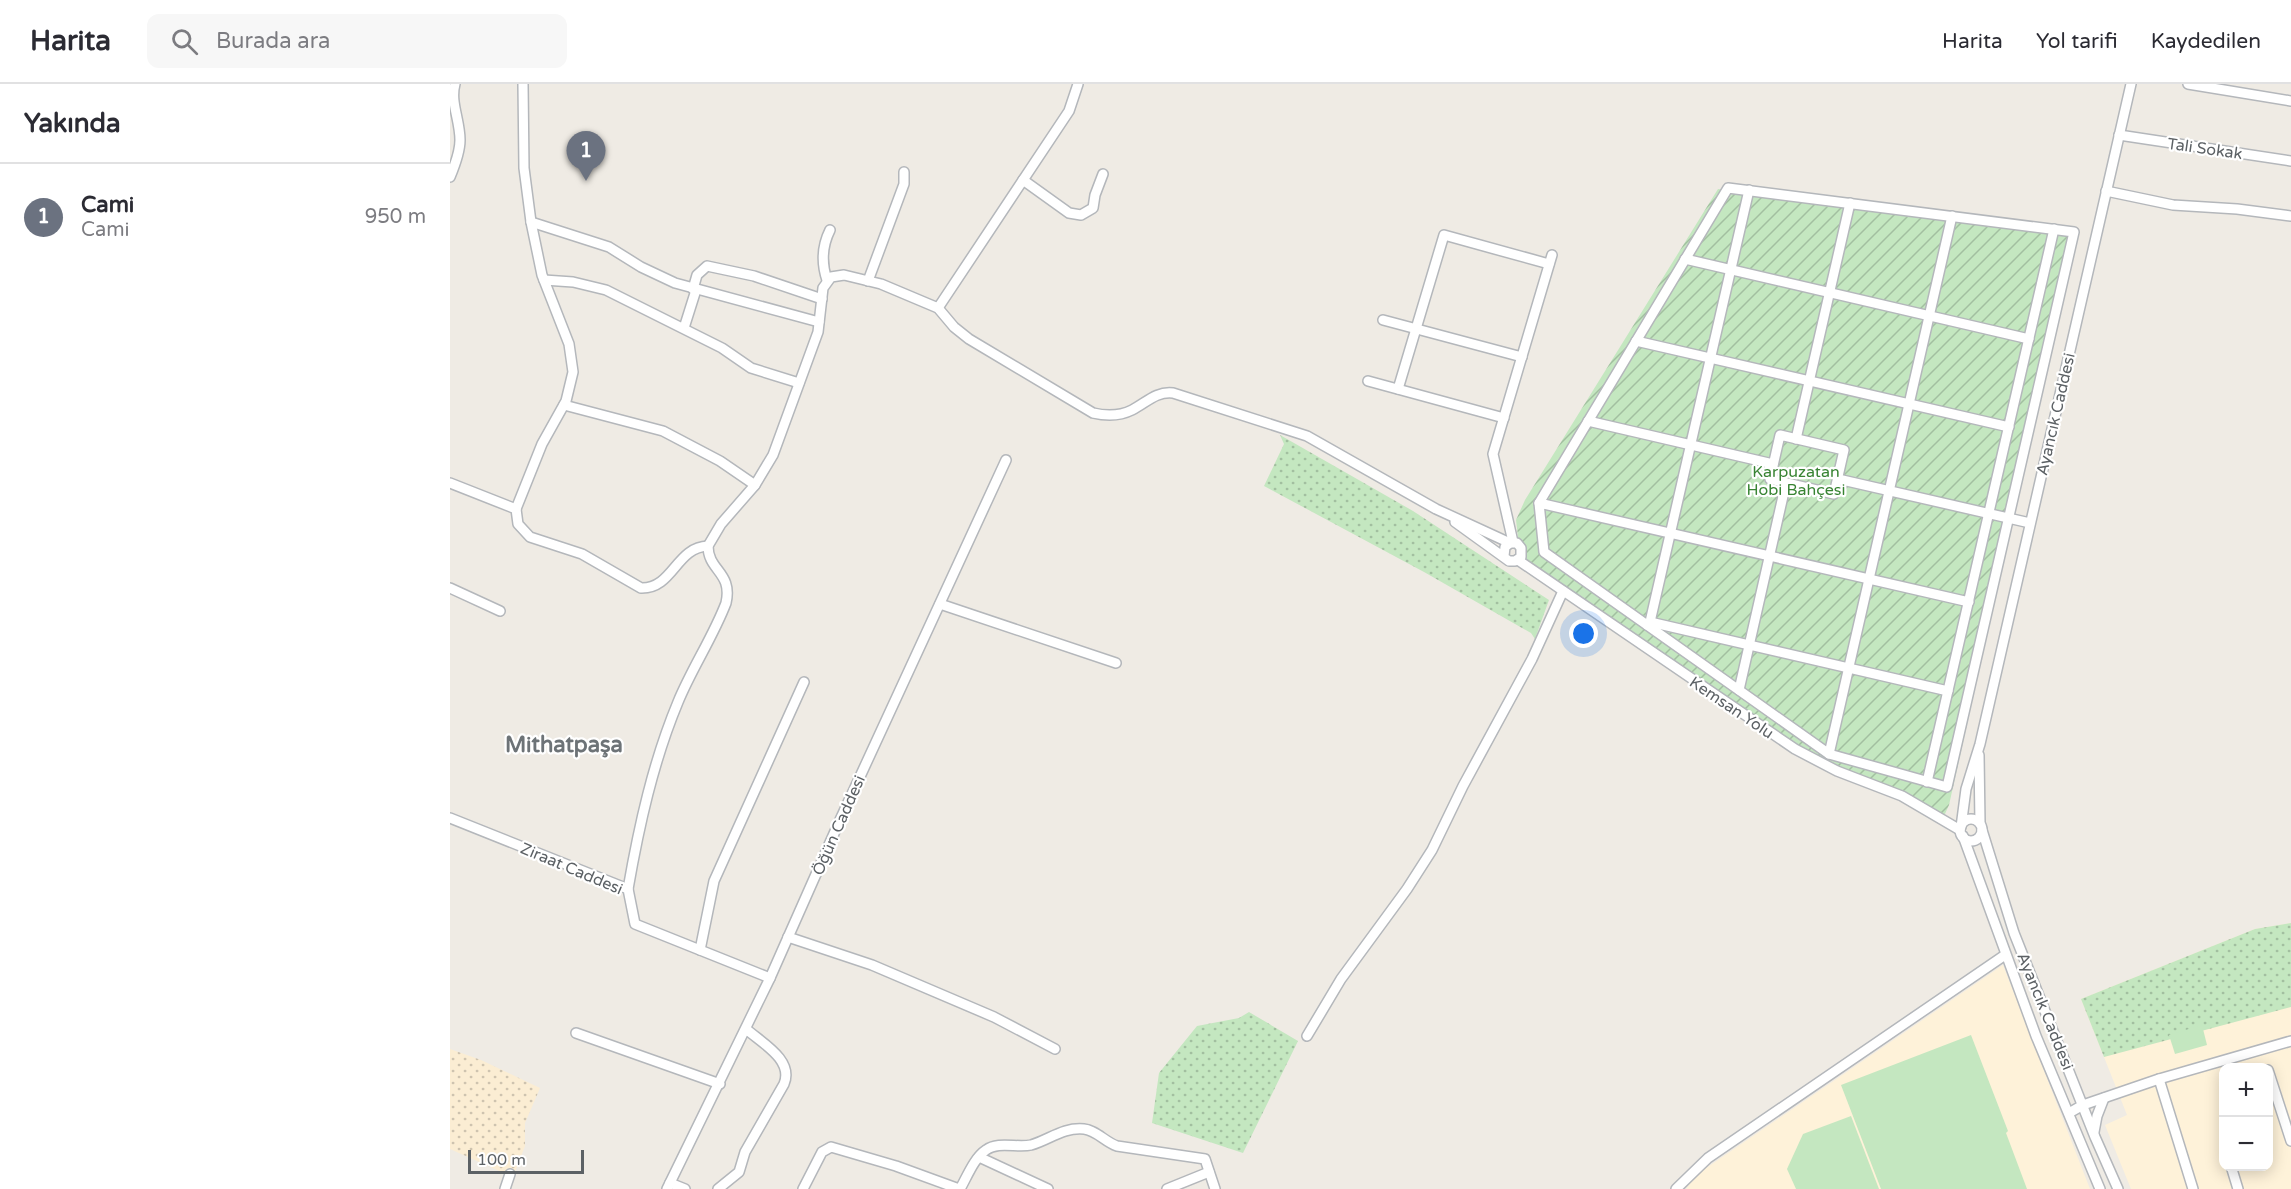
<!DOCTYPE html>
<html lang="tr">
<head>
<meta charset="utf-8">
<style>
	:root { --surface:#fff; --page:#f7f7f7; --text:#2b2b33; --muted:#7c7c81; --line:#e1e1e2; --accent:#ec2d32 }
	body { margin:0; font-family:"Varela Round",sans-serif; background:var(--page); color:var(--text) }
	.controls { position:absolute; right:18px; bottom:18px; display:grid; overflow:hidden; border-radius:12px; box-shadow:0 3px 15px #0003 }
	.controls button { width:54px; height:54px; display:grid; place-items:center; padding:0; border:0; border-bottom:2px solid var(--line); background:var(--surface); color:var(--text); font:30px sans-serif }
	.scale { position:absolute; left:18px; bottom:15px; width:116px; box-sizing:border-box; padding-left:6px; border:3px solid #5c6165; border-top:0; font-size:16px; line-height:21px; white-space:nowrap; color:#5c6165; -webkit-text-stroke:4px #fff; paint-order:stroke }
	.you { position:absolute; left:1134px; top:550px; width:21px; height:21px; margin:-15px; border:4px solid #fff; border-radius:50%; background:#1a73e8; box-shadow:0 0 0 9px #1a73e833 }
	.badge { display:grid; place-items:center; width:39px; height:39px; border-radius:50%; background:var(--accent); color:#fff; font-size:20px; font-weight:700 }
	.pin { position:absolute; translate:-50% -50px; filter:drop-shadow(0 2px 3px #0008) }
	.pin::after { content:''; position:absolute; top:32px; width:21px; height:18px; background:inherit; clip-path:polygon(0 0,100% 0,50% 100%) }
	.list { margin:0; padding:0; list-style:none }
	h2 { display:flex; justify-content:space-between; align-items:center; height:78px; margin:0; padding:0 24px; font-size:26px }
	h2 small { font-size:20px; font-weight:400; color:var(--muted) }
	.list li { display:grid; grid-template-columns:39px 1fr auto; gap:18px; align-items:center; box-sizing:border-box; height:108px; padding:0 24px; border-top:2px solid var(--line) }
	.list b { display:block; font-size:22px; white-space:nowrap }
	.list p { margin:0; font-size:20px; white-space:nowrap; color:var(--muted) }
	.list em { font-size:20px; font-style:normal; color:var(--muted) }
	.icon { flex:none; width:33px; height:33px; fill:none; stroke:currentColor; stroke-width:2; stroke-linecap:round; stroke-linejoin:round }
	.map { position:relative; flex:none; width:1841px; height:1105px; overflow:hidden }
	header { display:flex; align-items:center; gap:36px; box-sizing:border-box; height:84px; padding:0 30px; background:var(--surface); border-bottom:2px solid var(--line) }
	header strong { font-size:28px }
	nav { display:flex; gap:33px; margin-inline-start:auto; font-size:21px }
	.search { width:420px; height:54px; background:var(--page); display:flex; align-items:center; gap:15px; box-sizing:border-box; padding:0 21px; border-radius:12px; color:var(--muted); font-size:22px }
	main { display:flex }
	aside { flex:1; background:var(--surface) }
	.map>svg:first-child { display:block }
	.commercial { fill:#fef2d9; fill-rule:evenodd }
	.grass { fill:url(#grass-dots) }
	.sand { fill:url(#sand-dots) }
	.park { fill:#c4e7c0 }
	.garden { fill:url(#garden-furrows) }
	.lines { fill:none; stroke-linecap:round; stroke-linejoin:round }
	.minor-casing { stroke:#b4b7bb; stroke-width:12 }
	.minor { stroke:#fff; stroke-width:9 }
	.labels { text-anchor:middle; stroke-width:4.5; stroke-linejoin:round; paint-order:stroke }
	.street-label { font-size:16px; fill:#5c6165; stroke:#fff }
	.park-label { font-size:16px; fill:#388433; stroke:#fff }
	.district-label { font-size:22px; font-weight:bold; fill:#6d7377; stroke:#fff }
</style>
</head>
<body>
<header>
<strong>Harita</strong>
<div class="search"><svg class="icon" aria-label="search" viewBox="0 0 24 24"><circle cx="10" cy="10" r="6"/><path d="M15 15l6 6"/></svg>Burada ara</div>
<nav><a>Harita</a><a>Yol tarifi</a><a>Kaydedilen</a></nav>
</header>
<main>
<aside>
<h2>Yakında<small></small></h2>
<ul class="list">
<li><span class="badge" style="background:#6b7280">1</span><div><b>Cami</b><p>Cami</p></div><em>950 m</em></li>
</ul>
</aside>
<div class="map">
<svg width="1841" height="1105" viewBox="0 0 1841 1105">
	<defs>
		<pattern id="grass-dots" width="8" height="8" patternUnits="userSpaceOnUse" patternTransform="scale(1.5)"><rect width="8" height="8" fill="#c4e7c0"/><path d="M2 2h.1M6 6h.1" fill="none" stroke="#a2bfa0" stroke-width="1.8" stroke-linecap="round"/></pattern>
		<pattern id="sand-dots" width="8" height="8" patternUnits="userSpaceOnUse" patternTransform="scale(1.5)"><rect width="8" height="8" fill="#fbedd3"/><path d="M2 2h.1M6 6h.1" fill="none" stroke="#cec3af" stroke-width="1.8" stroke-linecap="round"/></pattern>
		<pattern id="garden-furrows" width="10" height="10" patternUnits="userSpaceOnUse" patternTransform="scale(1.5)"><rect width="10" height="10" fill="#c4e7c0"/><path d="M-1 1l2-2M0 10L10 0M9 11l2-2" fill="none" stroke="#a2bfa0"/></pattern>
	</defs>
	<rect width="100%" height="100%" fill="#efebe4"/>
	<g class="commercial">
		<path d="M1841 839V1105H1681L1655 1041 1677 1031 1631 915 1805 845ZM1774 984H1818V1082H1774Z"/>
		<path d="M1553 881 1640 1105H1236L1246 1091Z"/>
	</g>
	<g class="grass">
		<path d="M830 351 963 427 1099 516 1085 555 1081 549 974 488 814 402 834 360Z"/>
		<path d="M1841 839V923L1654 973 1631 915 1805 845Z"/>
		<path d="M799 928 848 957 793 1069 702 1039 709 989 747 942 789 934Z"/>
	</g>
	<path class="sand" d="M0 965 31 976 90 1004 75 1039V1062L63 1093 0 1065Z"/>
	<g class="park">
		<path d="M1752 941 1757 961 1725 970 1719 951Z"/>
		<path d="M1521 951 1558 1047 1556 1049 1577 1105H1431L1391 1001Z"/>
		<path d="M1401 1032 1429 1105H1346L1337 1085 1353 1050Z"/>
	</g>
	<path class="garden" d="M1268 105 1626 151 1499 721 1495 730 1484 736 1473 725 1375 685 1091 488 1074 474 1068 453 1066 436 1075 416Z"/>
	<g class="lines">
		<defs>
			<g id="minor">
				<path d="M1738 0 1841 17"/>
				<path d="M1669 51 1841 77"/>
				<path d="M0 93C5 81 10 68 10 56 10 36 0 18 5 0"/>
				<path d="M573 96 619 129 631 131 643 124 645 111 653 90"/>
				<path d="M1278 104 1624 148 1497 703 1379 670 1094 468 1089 419Z"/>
				<path d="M1656 107 1723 121 1787 125 1841 132"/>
				<path d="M81 138 159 163 191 183 225 199 369 238"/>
				<path d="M1235 175 1579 255"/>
				<path d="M94 196 123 198 156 206 272 264 301 284 349 299"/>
				<path d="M377 196C371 178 372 162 380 146"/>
				<path d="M418 197 454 100V88"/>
				<path d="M243 205 247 191 257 182 304 192 372 215"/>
				<path d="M488 224 619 27 628 0"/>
				<path d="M933 236 1072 273"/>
				<path d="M234 244 246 206"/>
				<path d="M1186 257 1559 343"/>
				<path d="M918 297 1054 334"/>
				<path d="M948 305 994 151 1099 180"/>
				<path d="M114 321 213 347 270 377 305 401"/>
				<path d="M1138 337 1323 380"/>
				<path d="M1330 351 1394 366 1384 410 1320 395Z"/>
				<path d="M1346 355 1400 119"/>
				<path d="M1388 395 1580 439"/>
				<path d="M0 399 66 425 68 440 80 453 132 470 191 504C223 505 226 463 258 462"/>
				<path d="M1089 419 1519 518"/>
				<path d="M66 425 92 360 116 317 123 288 119 260 92 191 81 138 74 84 73 0"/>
				<path d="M1005 438 1059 477H1065L1071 473V464L1067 459H1060L1055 463 1054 472"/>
				<path d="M1063 458 1043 370 1102 171"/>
				<path d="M1068 476 1345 665 1387 687 1452 712 1510 746"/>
				<path d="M0 504 50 527"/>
				<path d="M490 520 666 579"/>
				<path d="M1200 538 1498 607"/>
				<path d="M1197 541 1200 538 1299 106"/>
				<path d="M1289 606 1336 399"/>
				<path d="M1379 670 1502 132"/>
				<path d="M1529 671 1530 739"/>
				<path d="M1477 698 1604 145"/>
				<path d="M0 734 178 805 185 840 320 894"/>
				<circle cx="1521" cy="746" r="11"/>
				<path d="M1511 743 1516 705 1530 660 1681 0"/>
				<path d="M1532 746 1564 849 1645 1053 1668 1105"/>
				<path d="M1513 752 1586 952 1650 1105"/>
				<path d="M178 805C189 742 203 678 228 618 242 584 263 553 276 519 283 488 258 487 258 462L271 440 305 401 323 371 368 248 373 204 381 193 394 191 431 200 488 224 504 243 519 255 643 329C656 332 670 332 682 326 696 319 706 307 723 309L857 352 986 425 1060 459"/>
				<path d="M338 853 422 881 544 933 605 965"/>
				<path d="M250 866 264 797 354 598"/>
				<path d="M126 949 270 1000"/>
				<path d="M857 952 891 895 957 805 982 766 1013 702 1082 575 1113 507"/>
				<path d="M1818 986 1841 1057"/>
				<path d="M1709 995 1743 1105"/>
				<path d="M1619 1029 1633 1021 1709 995 1841 957"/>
				<path d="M1644 1048 1647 1032 1654 1014"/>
				<path d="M529 1073 598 1105"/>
				<path d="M1781 1082 1788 1105"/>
				<path d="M220 1099 235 1105"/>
				<path d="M55 1105 60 1090"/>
				<path d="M217 1105 320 894 390 736 556 376"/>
				<path d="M268 1105 289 1088 295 1068 334 1000C344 976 312 959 296 945"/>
				<path d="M353 1105 372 1068 381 1063 446 1082 509 1105"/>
				<path d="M510 1105C517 1093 524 1074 536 1066 548 1057 567 1064 581 1061 599 1056 613 1043 634 1045 646 1046 655 1058 667 1062L755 1075 765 1105"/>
				<path d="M717 1105 759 1088"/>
				<path d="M1226 1105 1258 1074 1555 871"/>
			</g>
		</defs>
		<use href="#minor" class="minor-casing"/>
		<use href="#minor" class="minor"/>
	</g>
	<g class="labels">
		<g class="street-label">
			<text transform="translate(1755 64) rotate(8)" y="6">Tali Sokak</text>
			<text transform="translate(1605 330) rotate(-77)" y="6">Ayancık Caddesi</text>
			<text transform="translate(1282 623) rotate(34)" y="6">Kemsan Yolu</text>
			<text transform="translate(388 741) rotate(-66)" y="6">Öğün Caddesi</text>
			<text transform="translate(122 784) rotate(23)" y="6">Ziraat Caddesi</text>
			<text transform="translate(1596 927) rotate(68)" y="6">Ayancık Caddesi</text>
		</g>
		<g class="park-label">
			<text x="1346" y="393">Karpuzatan<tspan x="1346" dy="18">Hobi Bahçesi</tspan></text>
		</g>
		<g class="district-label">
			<text x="114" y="668">Mithatpaşa</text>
		</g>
	</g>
</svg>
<div class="controls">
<button>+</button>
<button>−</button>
</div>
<div class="scale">100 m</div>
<div class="you"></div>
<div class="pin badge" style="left:136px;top:97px;background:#6b7280">1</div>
</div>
</main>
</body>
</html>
